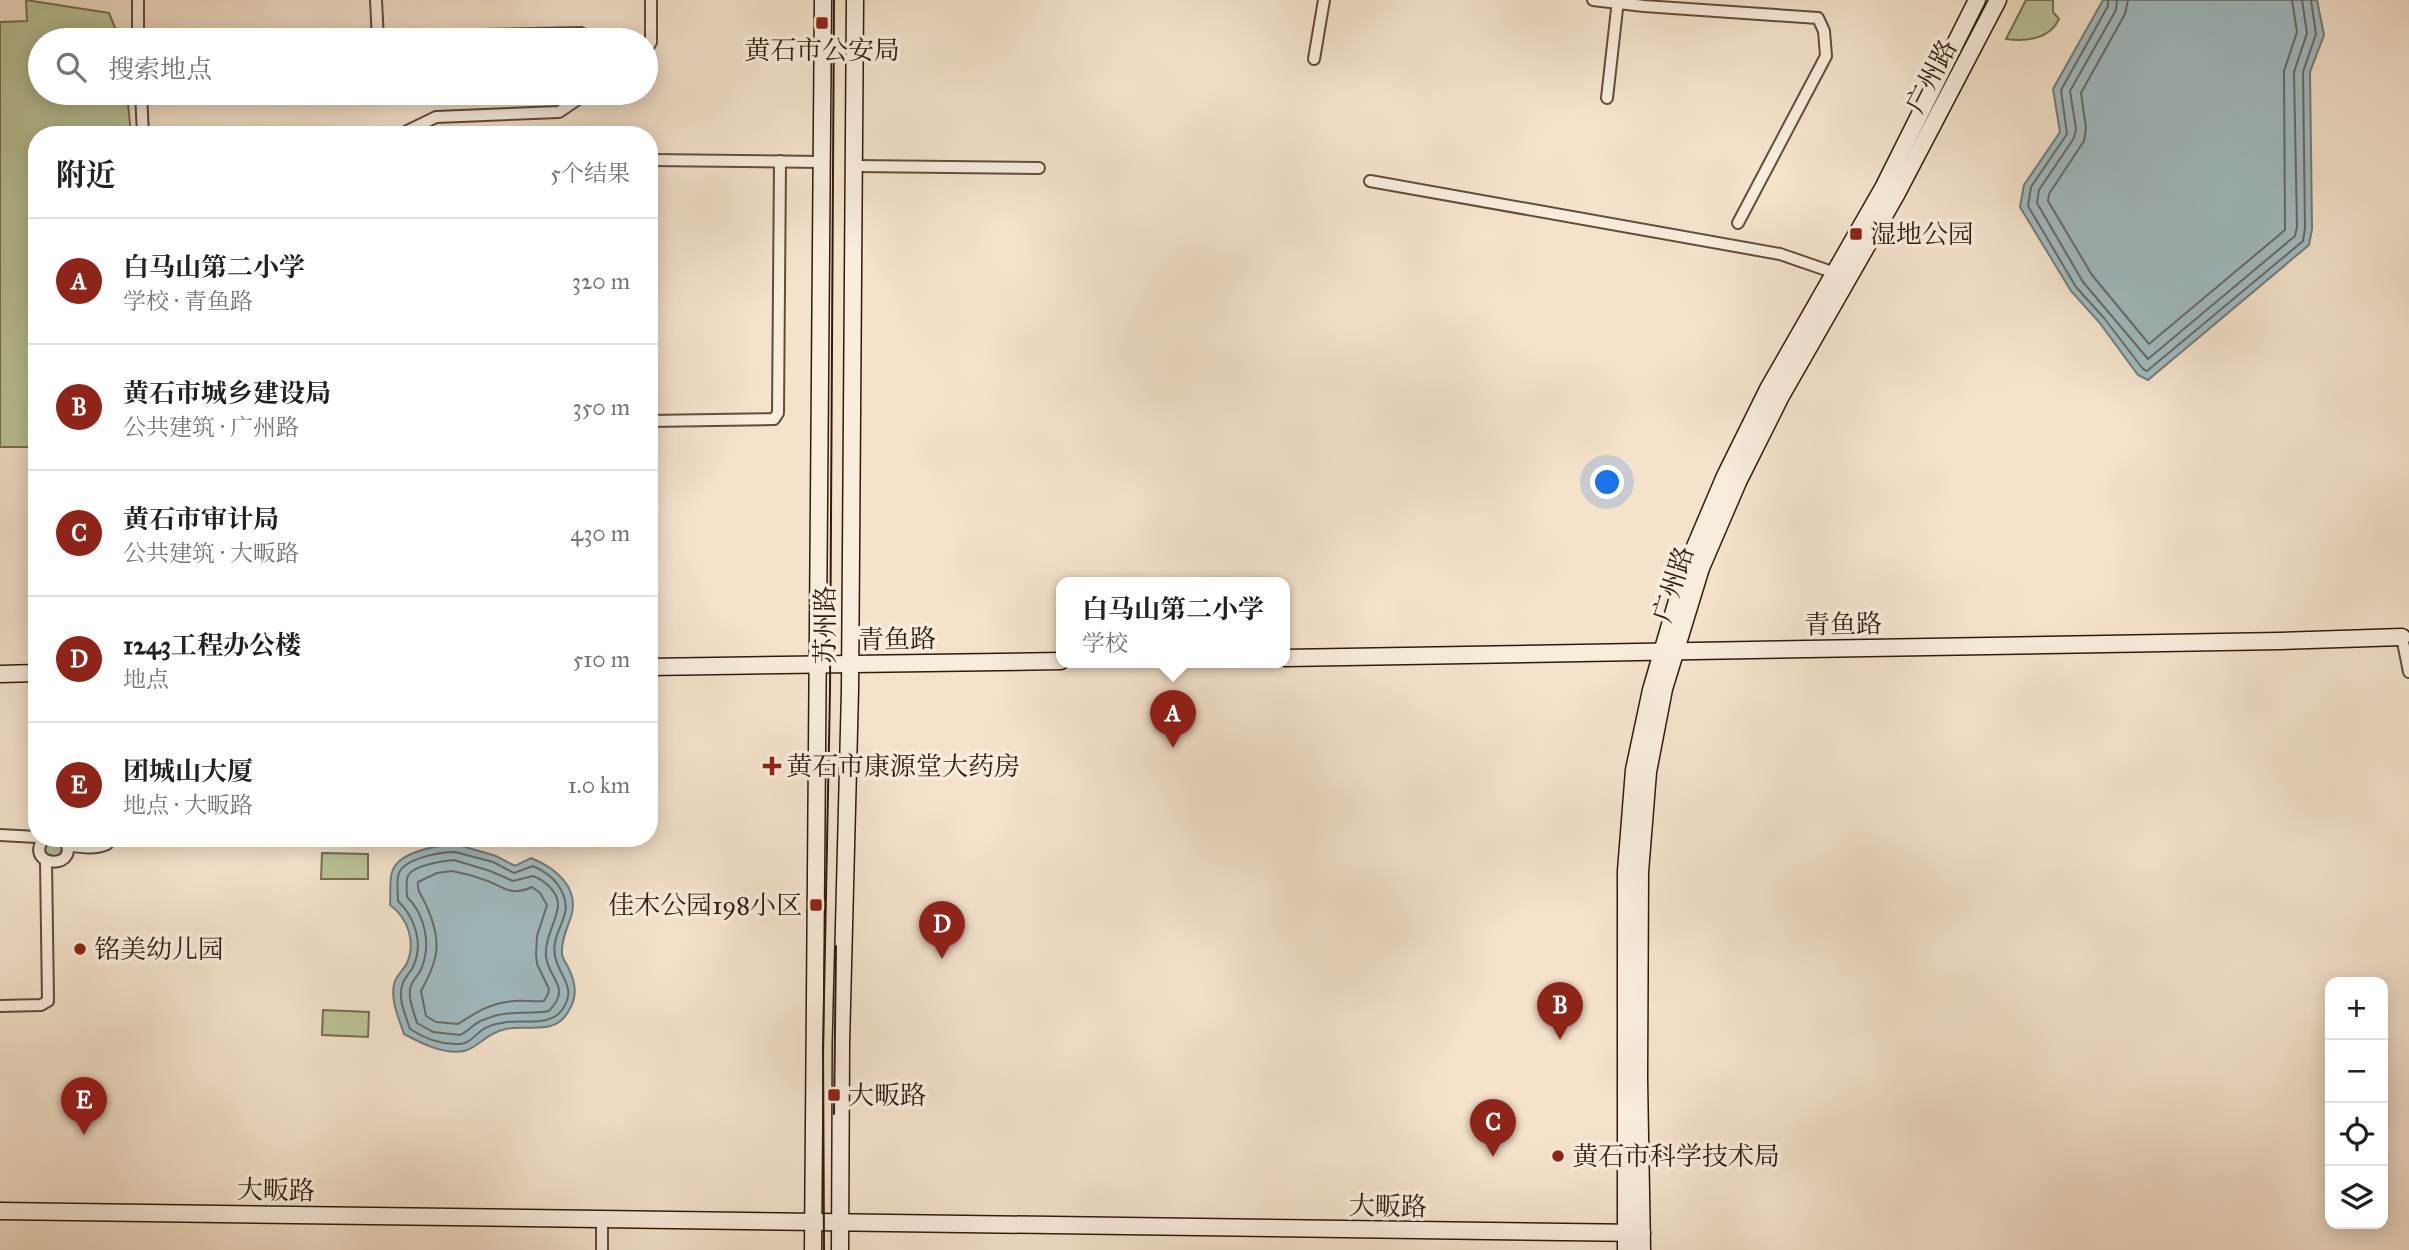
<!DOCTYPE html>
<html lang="zh">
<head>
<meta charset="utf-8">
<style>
	:root { --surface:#fff; --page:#f2f2f2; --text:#202124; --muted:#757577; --line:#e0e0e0; --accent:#8f2418 }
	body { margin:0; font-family:"IM FELL Great Primer","Noto Serif SC",serif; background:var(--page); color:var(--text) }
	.controls { position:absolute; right:21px; bottom:21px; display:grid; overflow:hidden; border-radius:14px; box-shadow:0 4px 18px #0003 }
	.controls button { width:63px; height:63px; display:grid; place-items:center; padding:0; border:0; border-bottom:2px solid var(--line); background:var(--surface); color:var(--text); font:35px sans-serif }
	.you { position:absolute; left:1608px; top:483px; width:24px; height:24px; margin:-18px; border:5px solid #fff; border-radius:50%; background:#1a73e8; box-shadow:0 0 0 10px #1a73e833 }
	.badge { display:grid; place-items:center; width:46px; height:46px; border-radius:50%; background:var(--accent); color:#fff; font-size:23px; font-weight:700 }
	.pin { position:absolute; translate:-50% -58px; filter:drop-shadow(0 2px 4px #0008) }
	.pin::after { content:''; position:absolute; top:37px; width:24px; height:21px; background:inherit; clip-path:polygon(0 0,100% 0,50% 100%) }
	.popup { position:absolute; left:1056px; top:577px; width:234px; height:91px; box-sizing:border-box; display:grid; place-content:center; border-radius:14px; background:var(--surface); filter:drop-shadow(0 2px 5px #0005); font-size:23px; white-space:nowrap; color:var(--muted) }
	.popup b { font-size:26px; color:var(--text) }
	.popup::after { content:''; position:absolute; left:50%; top:100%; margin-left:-14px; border:14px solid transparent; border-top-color:var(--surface) }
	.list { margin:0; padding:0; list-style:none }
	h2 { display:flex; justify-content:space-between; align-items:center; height:91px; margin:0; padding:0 28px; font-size:30px }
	h2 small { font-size:23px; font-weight:400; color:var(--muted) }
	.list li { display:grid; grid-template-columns:46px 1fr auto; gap:21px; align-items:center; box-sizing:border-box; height:126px; padding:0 28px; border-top:2px solid var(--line) }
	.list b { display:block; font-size:26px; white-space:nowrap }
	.list p { margin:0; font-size:23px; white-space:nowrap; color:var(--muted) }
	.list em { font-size:23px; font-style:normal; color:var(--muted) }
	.icon { flex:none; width:38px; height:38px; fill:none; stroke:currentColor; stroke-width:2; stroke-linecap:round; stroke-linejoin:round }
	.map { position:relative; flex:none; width:2409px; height:1250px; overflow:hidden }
	.search { position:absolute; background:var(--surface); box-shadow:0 4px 18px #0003; left:28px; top:28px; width:630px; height:77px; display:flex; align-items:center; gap:18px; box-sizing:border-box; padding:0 24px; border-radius:38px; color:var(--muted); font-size:26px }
	.panel { position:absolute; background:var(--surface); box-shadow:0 4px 18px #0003; left:28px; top:126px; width:630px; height:721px; border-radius:28px }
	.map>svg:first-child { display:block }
	.green { fill:#bac398; stroke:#766e52; stroke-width:2 }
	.water { fill:#a0bbc1; stroke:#747b79; stroke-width:2 }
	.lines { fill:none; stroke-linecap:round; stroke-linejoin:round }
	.shore { stroke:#686a66; stroke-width:2 }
	.street-casing { stroke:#624c3c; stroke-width:14 }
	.secondary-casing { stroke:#311a0c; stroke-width:19 }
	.street { stroke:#f8ecdd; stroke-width:10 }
	.secondary { stroke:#f8ecdd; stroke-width:16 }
	.tram { stroke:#311a0c; stroke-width:2 }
	.poi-dot { fill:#8f2418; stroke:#f8ecdd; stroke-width:2.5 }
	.labels { text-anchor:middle; stroke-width:7; stroke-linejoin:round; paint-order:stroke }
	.poi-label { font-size:26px; fill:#311a0c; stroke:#f8ecdd; text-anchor:start }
	.street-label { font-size:26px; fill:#311a0c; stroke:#f8ecdd }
</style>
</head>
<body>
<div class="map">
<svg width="2409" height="1250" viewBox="0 0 2409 1250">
	<rect width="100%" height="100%" fill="#f4e2cb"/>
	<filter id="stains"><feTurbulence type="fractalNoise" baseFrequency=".00286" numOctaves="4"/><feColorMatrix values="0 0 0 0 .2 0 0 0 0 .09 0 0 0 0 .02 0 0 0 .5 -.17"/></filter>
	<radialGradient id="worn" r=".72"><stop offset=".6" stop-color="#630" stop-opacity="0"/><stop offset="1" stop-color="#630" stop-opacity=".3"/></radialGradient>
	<g class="green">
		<path d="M26 0 109 13 120 40H40V93H127L131 135H37V447H0V22L27 21Z"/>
		<path d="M2026 0H2053V12L2059 19C2050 39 2026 42 2006 39Z"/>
		<circle cx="53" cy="848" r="9"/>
		<path d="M322 853 368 854V879H321Z"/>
		<path d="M323 1010 369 1012 368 1037 322 1035Z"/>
	</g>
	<g class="water">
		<path d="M2103 0H2317L2324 35 2310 72 2312 229 2309 245 2148 380 2138 375 2099 322 2071 291 2020 207 2024 185 2060 132 2053 89Z"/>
		<path d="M455 844 496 856 515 866 531 858C556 868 580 888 571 917 567 928 561 941 562 953 562 958 566 963 568 967 576 983 578 997 568 1012 554 1036 529 1024 506 1029 486 1033 478 1048 464 1051 444 1055 421 1043 404 1034 399 1019 389 997 395 981 398 974 404 969 407 963 416 942 408 918 390 905 391 895 389 881 392 872 398 851 437 846 455 844Z"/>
	</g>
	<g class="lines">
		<g class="shore">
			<path d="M2108 0V6L2061 90 2067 134 2031 187 2028 206 2076 287 2104 318 2143 369 2147 371 2303 241 2305 228 2303 72 2316 34 2311 0"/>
			<path d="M2117 0 2116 10 2070 91 2076 129 2074 138 2039 190 2037 203 2083 282 2148 359 2295 236 2297 227 2294 72 2307 33 2302 0"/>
			<path d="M2128 0 2125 14 2081 93 2086 128 2084 141 2049 194 2048 201 2092 275 2149 344 2285 230 2284 71 2297 32 2292 0"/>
			<path d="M455 852 493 862 514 873 533 866C544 871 552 876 558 885 579 916 550 927 555 956 559 977 578 987 562 1010 549 1028 521 1018 502 1023 495 1024 488 1026 482 1030 475 1035 469 1044 460 1044 442 1045 425 1039 410 1029 406 1016 398 1000 402 986 403 979 410 973 413 967 424 944 415 917 398 901 398 893 396 880 399 873 405 858 441 852 455 852Z"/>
			<path d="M454 860 490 871 513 881 533 876C544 880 557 891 558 903 559 918 544 937 546 957 549 980 572 987 549 1011 525 1015 508 1009 483 1020 474 1023 469 1031 460 1035L433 1032 417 1023C414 1012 407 997 411 986 413 979 420 974 422 967 431 944 425 914 407 897 407 891 405 879 409 874 416 865 443 861 454 860Z"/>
			<path d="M452 871C463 873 474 876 485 880 505 887 510 897 532 887L540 893 547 905 537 936 536 954 537 964 549 989 548 994 544 1001C535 1002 525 1000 515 1001 491 1003 478 1011 458 1024L436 1022 426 1016 421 991C439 959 442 941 427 907 423 897 417 893 418 882L437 873Z"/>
		</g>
		<defs>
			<g id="street">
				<path d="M138 0V40"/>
				<path d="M376 0 378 40"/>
				<path d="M1593 0 1644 6 1818 18 1824 31 1826 56 1738 223"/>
				<path d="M477 40 483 35 581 33 590 38V40"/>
				<path d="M646 50 651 42V0"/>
				<path d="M1314 59 1324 0"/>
				<path d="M141 93 143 135"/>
				<path d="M1607 98 1618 0"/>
				<path d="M399 135 436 117 559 112 587 93"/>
				<path d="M649 160 821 162"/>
				<path d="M855 166 1039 168"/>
				<path d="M1370 181 1780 254 1835 273"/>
				<path d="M649 421 774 419 778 413 780 161"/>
				<path d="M2402 637 2409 672"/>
				<path d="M0 835 37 837"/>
				<path d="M44 838C22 869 85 870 63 838"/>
				<path d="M67 845C80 847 95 850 107 844L108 838"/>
				<path d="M0 1006 41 1005 48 1001 46 861"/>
				<path d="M602 1250V1220"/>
			</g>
			<g id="secondary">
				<path d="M1285 658 2280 641 2402 637"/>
				<path d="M649 667 1061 661"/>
				<path d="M0 674 37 673"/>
				<path d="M0 1211 1642 1233"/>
				<path d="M813 1250 823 0"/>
				<path d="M840 1250 841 1044 850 690 855 0"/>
				<path d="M1626 1250V871L1634 770 1651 690 1688 563 1725 476 1768 389 1883 188 1977 0"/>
				<path d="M1642 1250 1639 1079 1640 872 1648 772 1664 689 1701 568 1738 482 1781 396 1896 195 1998 0"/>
			</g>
		</defs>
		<use href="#street" class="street-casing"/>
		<use href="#secondary" class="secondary-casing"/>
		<use href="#street" class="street"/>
		<use href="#secondary" class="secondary"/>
		<g class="tram">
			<path d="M834 1114 836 946"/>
			<path d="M824 1250 823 1048 830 691 834 0"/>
		</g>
	</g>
	<g class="poi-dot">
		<rect x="815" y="16" width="14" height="14" rx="3.5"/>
		<rect x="1849" y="227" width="14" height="14" rx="3.5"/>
		<path d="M768.5 755.5h7v7h7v7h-7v7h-7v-7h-7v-7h7z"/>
		<rect x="809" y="898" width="14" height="14" rx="3.5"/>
		<circle cx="80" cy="949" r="7"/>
		<rect x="827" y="1088" width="14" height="14" rx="3.5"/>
		<circle cx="1558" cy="1156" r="7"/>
	</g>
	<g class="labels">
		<g class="poi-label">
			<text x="822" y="59" text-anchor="middle">黄石市公安局</text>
			<text x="1870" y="243">湿地公园</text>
			<text x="786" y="775">黄石市康源堂大药房</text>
			<text x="802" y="914" text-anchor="end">佳木公园198小区</text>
			<text x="94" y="958">铭美幼儿园</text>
			<text x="848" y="1104">大畈路</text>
			<text x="1572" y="1165">黄石市科学技术局</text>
		</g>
		<g class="street-label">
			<text transform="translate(1931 76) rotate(-62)" y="9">广州路</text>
			<text transform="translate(1673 584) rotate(-72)" y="9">广州路</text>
			<text transform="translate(1843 624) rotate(-1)" y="9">青鱼路</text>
			<text transform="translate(825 625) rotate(-90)" y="9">苏州路</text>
			<text transform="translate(897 639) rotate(-1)" y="9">青鱼路</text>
			<text transform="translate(276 1190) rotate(1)" y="9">大畈路</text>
			<text transform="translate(1388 1206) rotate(1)" y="9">大畈路</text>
		</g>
	</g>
	<rect width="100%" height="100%" filter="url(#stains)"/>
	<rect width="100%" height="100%" fill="url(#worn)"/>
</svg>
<div class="controls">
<button>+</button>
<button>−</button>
<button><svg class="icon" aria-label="locate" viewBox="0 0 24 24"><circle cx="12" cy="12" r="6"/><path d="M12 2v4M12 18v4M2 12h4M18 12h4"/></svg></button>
<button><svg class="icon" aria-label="layers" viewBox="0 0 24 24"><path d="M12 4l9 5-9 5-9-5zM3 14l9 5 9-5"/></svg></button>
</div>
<div class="you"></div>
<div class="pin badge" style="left:1173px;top:748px">A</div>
<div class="popup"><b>白马山第二小学</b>学校</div>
<div class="pin badge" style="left:1560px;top:1040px">B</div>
<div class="pin badge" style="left:1493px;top:1157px">C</div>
<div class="pin badge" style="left:942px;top:959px">D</div>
<div class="pin badge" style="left:84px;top:1135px">E</div>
<div class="search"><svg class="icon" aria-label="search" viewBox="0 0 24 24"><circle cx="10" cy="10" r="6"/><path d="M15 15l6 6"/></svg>搜索地点</div>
<section class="panel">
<h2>附近<small>5个结果</small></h2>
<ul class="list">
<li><span class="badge">A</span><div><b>白马山第二小学</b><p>学校 · 青鱼路</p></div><em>320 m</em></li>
<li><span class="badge">B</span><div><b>黄石市城乡建设局</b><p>公共建筑 · 广州路</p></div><em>350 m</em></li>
<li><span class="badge">C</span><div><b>黄石市审计局</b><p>公共建筑 · 大畈路</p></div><em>430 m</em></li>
<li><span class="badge">D</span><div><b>1243工程办公楼</b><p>地点</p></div><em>510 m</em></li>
<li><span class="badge">E</span><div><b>团城山大厦</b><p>地点 · 大畈路</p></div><em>1.0 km</em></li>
</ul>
</section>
</div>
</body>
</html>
